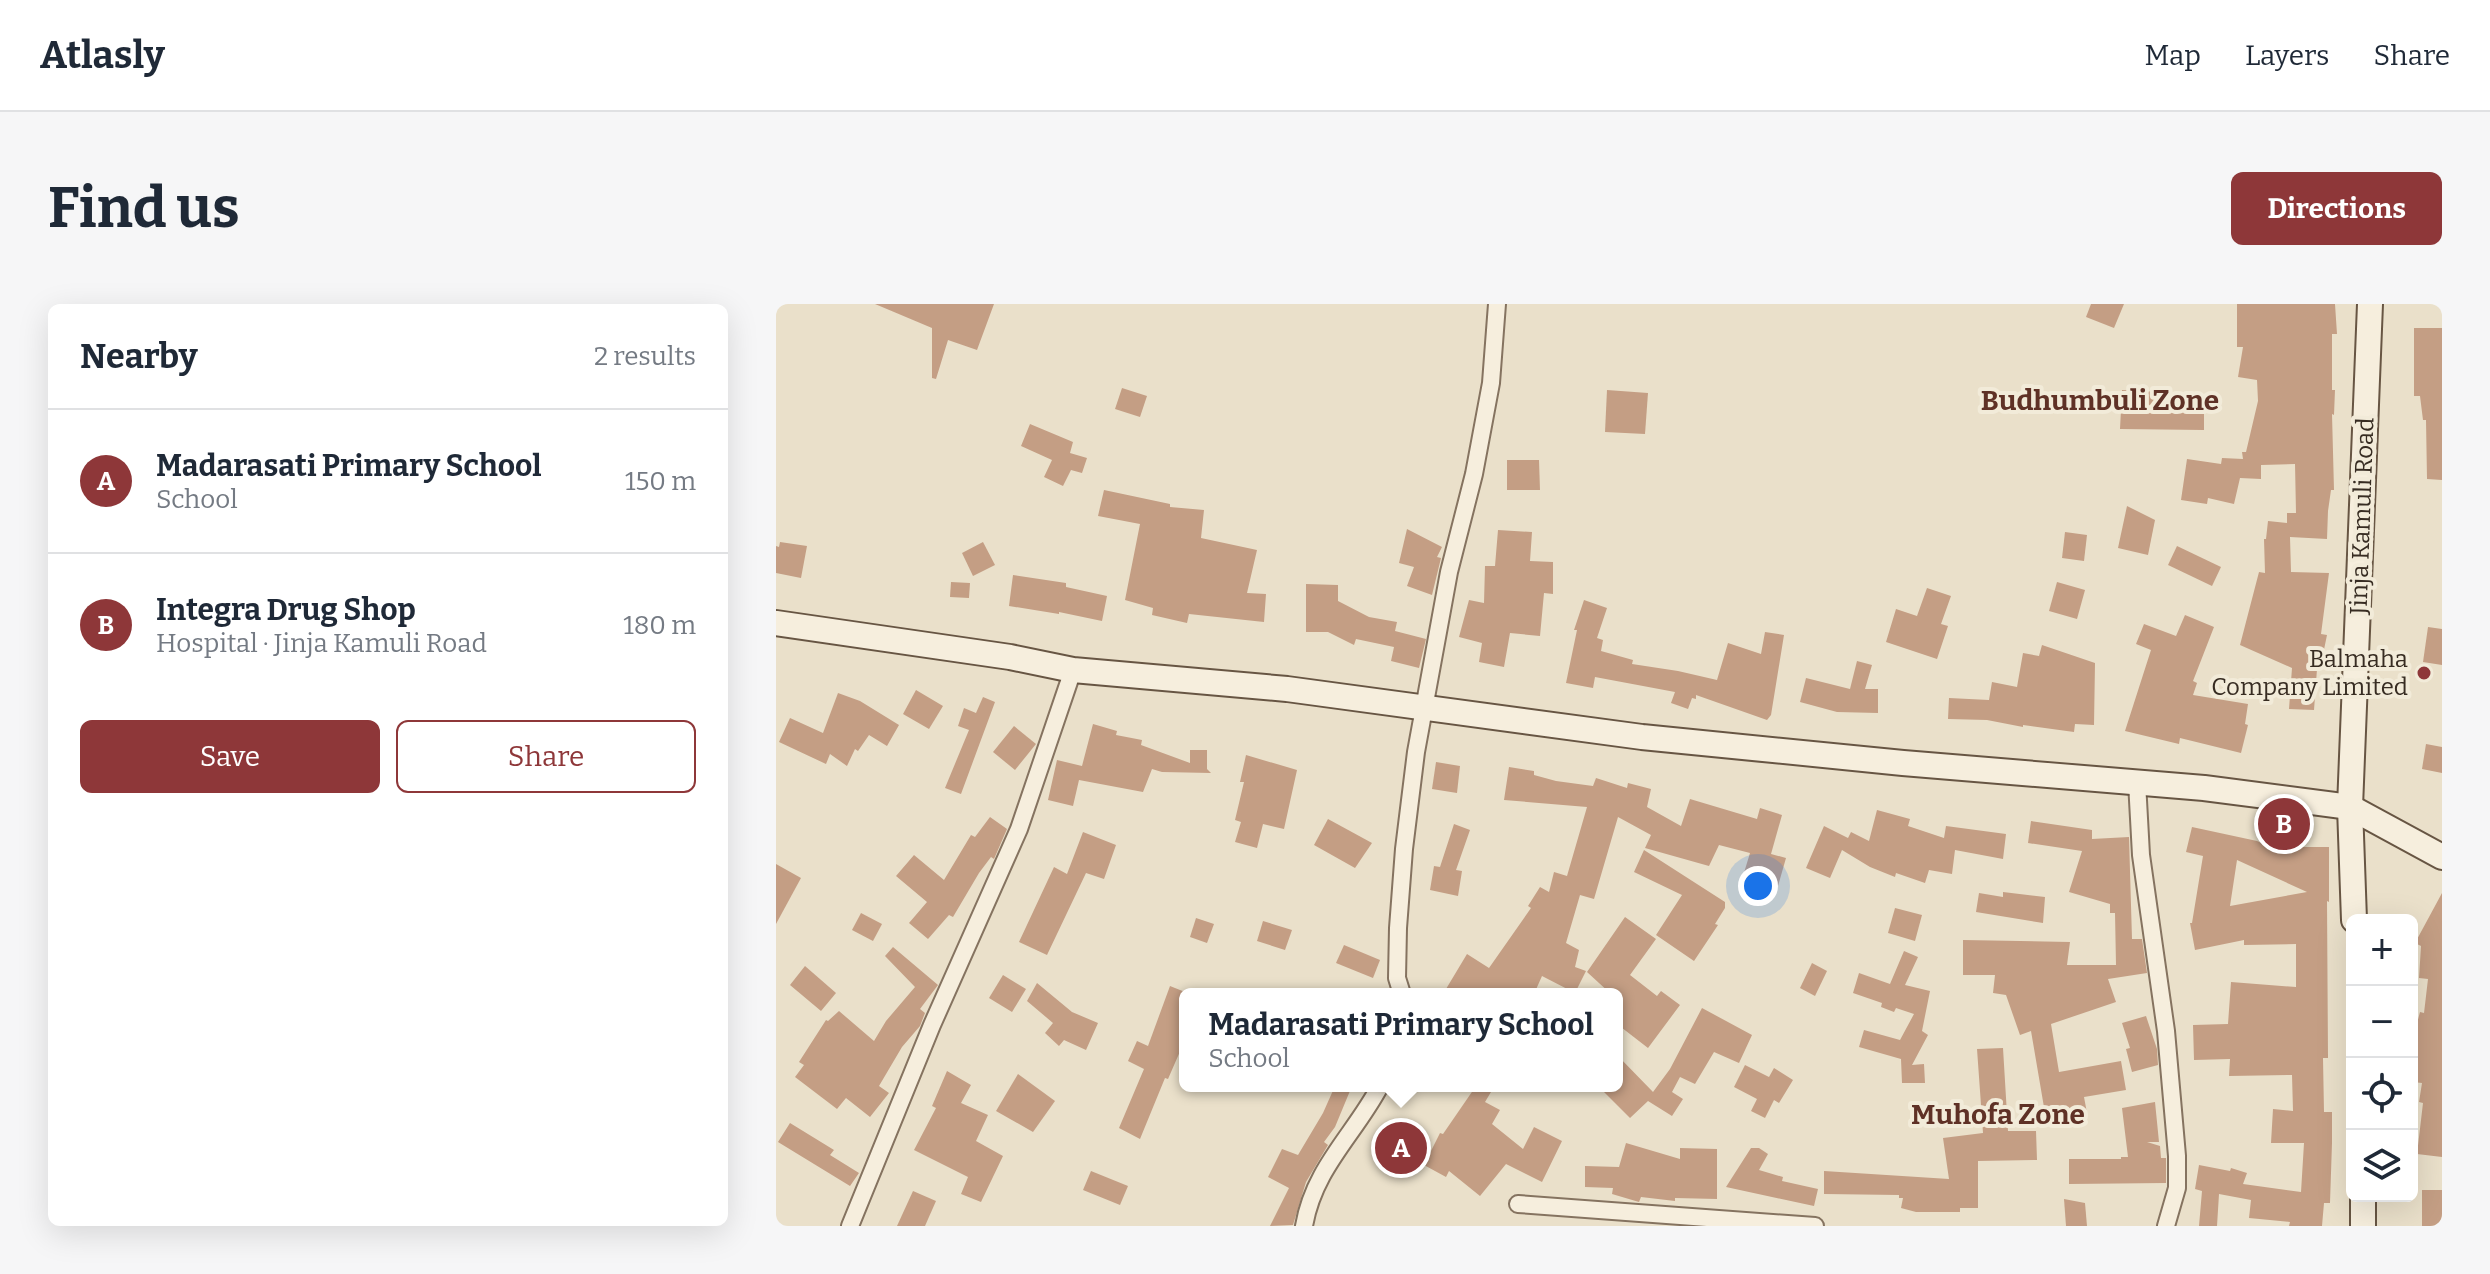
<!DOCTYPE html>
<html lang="en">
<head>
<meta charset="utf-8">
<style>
	:root { --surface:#fff; --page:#f6f6f7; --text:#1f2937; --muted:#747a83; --line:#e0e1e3; --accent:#8e3739 }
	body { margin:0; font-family:Bitter,serif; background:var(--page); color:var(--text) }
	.controls { position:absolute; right:24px; bottom:24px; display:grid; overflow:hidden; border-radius:12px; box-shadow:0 8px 32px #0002 }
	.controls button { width:72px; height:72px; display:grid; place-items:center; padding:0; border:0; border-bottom:2px solid var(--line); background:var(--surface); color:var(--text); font:40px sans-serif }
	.you { position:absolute; left:982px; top:582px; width:28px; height:28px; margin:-20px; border:6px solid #fff; border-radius:50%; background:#1a73e8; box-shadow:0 0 0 12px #1a73e833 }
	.badge { display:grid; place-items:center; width:52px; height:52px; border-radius:50%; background:var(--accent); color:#fff; font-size:26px; font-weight:700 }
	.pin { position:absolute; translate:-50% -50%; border:4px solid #fff; box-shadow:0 2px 8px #0006 }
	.popup { position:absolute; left:403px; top:684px; width:444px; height:104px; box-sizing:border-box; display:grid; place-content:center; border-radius:12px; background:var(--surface); filter:drop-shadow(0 2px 6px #0005); font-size:26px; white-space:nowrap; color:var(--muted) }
	.popup b { font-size:30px; color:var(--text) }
	.popup::after { content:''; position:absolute; left:50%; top:100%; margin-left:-16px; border:16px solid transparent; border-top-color:var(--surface) }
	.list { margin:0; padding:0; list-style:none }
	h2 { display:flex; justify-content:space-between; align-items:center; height:104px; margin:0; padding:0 32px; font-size:34px }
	h2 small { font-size:26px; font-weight:400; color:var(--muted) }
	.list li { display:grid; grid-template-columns:52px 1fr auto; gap:24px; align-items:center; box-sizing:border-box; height:144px; padding:0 32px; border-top:2px solid var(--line) }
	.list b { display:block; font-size:30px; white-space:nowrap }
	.list p { margin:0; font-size:26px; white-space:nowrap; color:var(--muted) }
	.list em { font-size:26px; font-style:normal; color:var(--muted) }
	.actions { display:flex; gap:16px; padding:24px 32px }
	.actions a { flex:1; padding:18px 0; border:2px solid var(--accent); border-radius:12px; text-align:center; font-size:28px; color:var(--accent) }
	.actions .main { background:var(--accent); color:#fff }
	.icon { flex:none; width:44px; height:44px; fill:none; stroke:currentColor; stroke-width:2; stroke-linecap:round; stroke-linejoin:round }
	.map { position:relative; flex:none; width:1666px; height:922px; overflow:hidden; border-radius:12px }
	header { display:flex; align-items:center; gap:48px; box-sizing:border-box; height:112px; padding:0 40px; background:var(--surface); border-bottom:2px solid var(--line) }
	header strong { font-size:38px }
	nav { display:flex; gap:44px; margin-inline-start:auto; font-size:28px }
	.intro { display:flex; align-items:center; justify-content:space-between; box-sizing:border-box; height:192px; padding:0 48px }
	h1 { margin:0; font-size:56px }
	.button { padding:20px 36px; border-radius:12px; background:var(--accent); color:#fff; font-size:28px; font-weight:700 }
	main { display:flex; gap:48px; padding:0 48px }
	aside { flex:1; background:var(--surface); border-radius:12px; box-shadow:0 8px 32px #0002 }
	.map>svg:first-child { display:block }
	.building { fill:#c49e84; fill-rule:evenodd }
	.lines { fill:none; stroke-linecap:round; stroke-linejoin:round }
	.minor-casing { stroke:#857360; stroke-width:20 }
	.secondary-casing { stroke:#675543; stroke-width:28 }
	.minor { stroke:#f6eedd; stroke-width:16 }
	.secondary { stroke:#f6eedd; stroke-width:24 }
	.poi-dot { fill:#8e3739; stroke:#f2ebd9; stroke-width:3 }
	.labels { text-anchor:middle; stroke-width:8; stroke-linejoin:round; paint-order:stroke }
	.street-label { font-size:24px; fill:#372c22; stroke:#f2ebd9 }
	.poi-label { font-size:24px; fill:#372c22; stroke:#f2ebd9; text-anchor:end }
	.quarter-label { font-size:28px; font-weight:bold; fill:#5f3126; stroke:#f2ebd9 }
</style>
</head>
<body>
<header>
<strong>Atlasly</strong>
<nav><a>Map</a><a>Layers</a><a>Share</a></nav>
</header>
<div class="intro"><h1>Find us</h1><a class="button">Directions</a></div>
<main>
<aside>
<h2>Nearby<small>2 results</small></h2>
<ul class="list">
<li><span class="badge">A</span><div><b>Madarasati Primary School</b><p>School</p></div><em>150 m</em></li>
<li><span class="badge">B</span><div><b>Integra Drug Shop</b><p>Hospital · Jinja Kamuli Road</p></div><em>180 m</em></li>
</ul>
<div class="actions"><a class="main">Save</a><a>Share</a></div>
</aside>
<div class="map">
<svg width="1666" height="922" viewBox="0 0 1666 922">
	<rect width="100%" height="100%" fill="#eae0ca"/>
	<g class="building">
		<path d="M99 0H218L201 46 172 36 160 75 156 74V24Z"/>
		<path d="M1315 0H1348L1338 24 1310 13Z"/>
		<path d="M1461 0H1559L1561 30H1556V86H1559L1558 111 1556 110 1558 186H1555L1552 207 1551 235 1514 233 1515 268 1553 269 1545 330 1551 331 1544 365H1541L1538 406 1513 405 1516 364 1464 341 1483 268 1489 269 1488 235H1490L1492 217 1511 219V209H1520L1519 160 1485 161V175L1464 174 1458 200 1432 194 1431 200 1405 196 1411 155 1445 160 1446 154 1467 155 1466 148H1470L1482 97 1481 76 1462 73 1467 43H1461Z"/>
		<path d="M1638 24H1666V176L1651 175 1650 116H1647L1644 92H1638Z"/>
		<path d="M346 84 371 92 364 113 339 105Z"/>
		<path d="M831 86 872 89 869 130 829 128Z"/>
		<path d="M1346 86 1384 88 1383 98H1428V126L1344 125Z"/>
		<path d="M254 120 297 138 294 149 311 154 306 169 295 166 287 182 268 173 276 156 245 142Z"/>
		<path d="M731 156H763L764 186H731Z"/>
		<path d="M328 186 394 200V203L428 206 425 234 481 246 471 289 490 290 488 318 413 310 411 319 376 311 377 304 349 296 364 220 322 212Z"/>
		<path d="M1351 202 1379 216 1372 251 1342 244Z"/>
		<path d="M631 225 666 243 661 253 665 254 656 291 631 282 638 263 623 259Z"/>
		<path d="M722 226 756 228 754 257 777 258V290L768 289 764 332 734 329 728 363 703 358 706 339 683 333 693 296 708 299 709 262H719Z"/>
		<path d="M1289 228 1311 231 1308 257 1286 254Z"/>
		<path d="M4 238 31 242 25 274 0 269V242L3 243Z"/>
		<path d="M207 238 219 261 197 272 186 249Z"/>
		<path d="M1401 242 1445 263 1436 282 1392 261Z"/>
		<path d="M237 271 290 279V283L331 292 326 317 283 308V310L233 302Z"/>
		<path d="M175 278 194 279 193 294 174 293Z"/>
		<path d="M1281 278 1309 286 1301 315 1273 307Z"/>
		<path d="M530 280 562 281V297L593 313 621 318 619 327 650 335 643 364 615 357 618 343 580 335 578 341 552 328H530Z"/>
		<path d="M1151 284 1175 292 1165 320 1172 322 1161 355 1110 338 1120 305 1141 312Z"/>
		<path d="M808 296 831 304 821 334 827 336 825 347 857 356 856 360 902 367 941 376 952 339 985 350 989 328 1008 331 995 411 991 416 920 391V395L916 394 912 405 895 399 899 388 819 373 817 384 790 379 801 326H798Z"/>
		<path d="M1409 311 1438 323 1417 377 1421 379 1417 391 1472 400 1469 420 1472 421 1465 449 1404 434 1403 440 1349 427 1375 346 1360 340 1368 320 1400 332Z"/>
		<path d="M1652 323 1666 325V361L1647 358Z"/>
		<path d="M1266 341 1319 359 1318 421 1299 420 1298 428 1247 421V423L1211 416 1172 415 1173 394 1213 396 1216 378 1241 383 1247 349 1263 352Z"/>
		<path d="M1081 357 1096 361 1089 385H1102V409L1061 408 1024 398 1030 374 1074 385Z"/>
		<path d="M140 386 167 402 153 425 127 410Z"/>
		<path d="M62 389 84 397 123 421 111 442 93 431 82 447 79 445 71 462 54 450 50 460 3 438 14 414 47 429Z"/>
		<path d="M207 393 219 398 185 490 169 484 193 426 182 422 188 404 200 409Z"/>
		<path d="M317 420 341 427 340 431 366 436 365 441 414 459V446H431V465L435 469 386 468 376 465 367 488 303 476 297 502 272 496 281 456 306 462Z"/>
		<path d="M238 422 260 440 239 466 217 448Z"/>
		<path d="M1650 440 1666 443V469L1646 465Z"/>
		<path d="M470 451 521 466 508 525 487 520 481 544 459 538 465 518 459 516 468 478H464Z"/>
		<path d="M660 458 684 462 681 489 656 485Z"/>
		<path d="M733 463 758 467V471L780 477 817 482 820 474 851 484 852 479 875 485 871 503 905 522 914 495 981 515 984 504 1006 511 995 550 1010 554 1002 582 967 572 974 549 943 541 933 562 869 544 875 531 842 513 818 595 804 591 790 639 803 646 799 663 810 667 799 689 766 672 758 690H667L691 650 713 664 755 604 752 602 764 583 773 588 778 568 791 572 811 503 728 496Z"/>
		<path d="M1101 506 1134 515 1132 522 1168 534 1170 522 1230 530 1227 555 1179 546 1176 570 1153 566 1149 579 1120 569 1119 573 1094 563 1066 546 1054 574 1030 564 1048 522 1072 534 1075 528 1093 537Z"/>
		<path d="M214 513 231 525 218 555 215 553 203 569 177 613 173 611 152 635 133 619 151 598 120 572 138 551 168 576 195 531 199 533Z"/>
		<path d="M552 515 596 539 579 564 538 541Z"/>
		<path d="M1255 517 1316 526V535L1353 533 1356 635H1366L1371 669 1332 675 1340 698 1275 720 1283 768 1345 757 1350 786 1308 793 1311 809 1270 815 1255 727 1244 731 1230 691 1217 689 1219 671H1187V636L1294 638 1291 661H1340L1339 609H1334V600L1293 588 1306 547 1252 539Z"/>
		<path d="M678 520 694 526 680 566 686 567 682 592 654 586 658 562 664 563Z"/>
		<path d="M1416 523 1481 537 1494 543H1553V598L1551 597 1552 754H1547L1548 808H1556V839L1554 899H1548L1546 922H1513L1514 918 1473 914 1475 896 1443 890 1441 922H1423L1426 887 1419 885 1423 861 1454 867 1455 864 1471 869 1467 880 1525 888 1528 839H1495L1497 805 1517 807 1516 771 1453 772 1454 755 1418 756 1417 721 1452 720 1455 678 1520 683V640L1468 641V636L1419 646 1414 619H1416L1427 552 1410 548ZM1461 556 1531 588 1454 602Z"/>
		<path d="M307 528 340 541 328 575 310 569 271 651 243 638 278 563 291 570Z"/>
		<path d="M868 546 949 598V604L939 620 942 621 918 657 880 631 906 591 858 568Z"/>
		<path d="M0 560 25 574 0 620Z"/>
		<path d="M1227 588 1269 593 1267 619 1200 608 1203 589 1227 593Z"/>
		<path d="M1666 589V853L1641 850 1647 799 1643 798 1646 779 1637 778 1642 728 1639 727 1644 708 1648 709 1652 675 1643 674 1645 642 1639 639Z"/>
		<path d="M1119 604 1146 611 1139 637 1112 629Z"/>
		<path d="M85 609 106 620 97 637 76 626Z"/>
		<path d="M849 613 880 635 854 671 881 692 885 687 904 701 872 744 841 720V690H835L811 668Z"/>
		<path d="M420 614 438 620 431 639 414 633Z"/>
		<path d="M487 617 516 626 509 646 481 637Z"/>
		<path d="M568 641 604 656 597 674 560 659Z"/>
		<path d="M117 643 162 681 144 705 149 709 144 722 126 743 103 782 113 789 94 813 70 794 61 805 19 773 28 761 23 758 50 716 52 717 63 707 98 737 110 717 139 683 109 652Z"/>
		<path d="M1128 647 1142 653 1129 681 1154 687 1146 727 1152 731 1136 761 1148 760 1149 779H1126L1125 755 1083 743 1088 726 1124 736 1138 710 1120 704 1118 708 1105 703 1106 699 1077 689 1083 669 1114 680Z"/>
		<path d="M1036 659 1051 667 1039 692 1024 684Z"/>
		<path d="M29 662 60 689 45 707 14 681Z"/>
		<path d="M227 671 250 685 236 708 213 694Z"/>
		<path d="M261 679 296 708 322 719 310 746 288 736 283 742 269 729 277 719 251 697Z"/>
		<path d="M394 682 409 688V736L392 775 389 774 364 835 343 824 368 765 352 757 361 737 372 742Z"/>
		<path d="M926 704 976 731 963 759 938 748 919 780 904 773 896 788 907 795 896 812 872 797 854 814 822 782H841V751L877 788 894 765Z"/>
		<path d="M1370 712 1381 745 1382 761 1356 768 1350 745 1354 744 1346 719Z"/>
		<path d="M1227 744 1232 827H1260L1261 856 1202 857V904H1184V908H1140L1125 904 1127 894H1123V891L1048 890V867L1173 875 1167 834 1207 829 1201 745Z"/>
		<path d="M969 761 993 773 998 764 1017 776 1003 799 998 796 989 814 975 807 981 795 958 783Z"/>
		<path d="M171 767 195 781 185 799 212 811 200 837 227 852 205 898 185 890 192 873 138 846 160 804 156 802Z"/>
		<path d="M242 770 279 797 257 828 220 807Z"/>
		<path d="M559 782H576L559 823 548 838 552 841 530 878 517 921 494 922 513 884 492 873 506 845 522 851 547 809Z"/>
		<path d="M700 782H705L715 788 709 798 724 806 716 820 747 845 758 823 786 837 766 878 730 860 704 892 673 867 670 873 648 861 664 829 667 830Z"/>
		<path d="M1379 798 1383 838H1371L1384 842 1385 854H1390V879L1293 880V855H1345V853H1352L1346 804Z"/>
		<path d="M14 819 58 846 54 851 83 869 74 882 2 838Z"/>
		<path d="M850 839 904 855V844L941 845V895L899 894V897L865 893 863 898 836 890 837 884 809 883V862L843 863Z"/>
		<path d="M975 844H983L992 850 983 866 1007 873 1006 877 1042 885 1038 902 950 883Z"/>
		<path d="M315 867 352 882 344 901 307 886Z"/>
		<rect x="1646" y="886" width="20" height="36"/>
		<path d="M137 887 160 897 149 922H121Z"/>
		<path d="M1288 895 1309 899 1311 922H1290Z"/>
	</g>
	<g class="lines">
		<defs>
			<g id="minor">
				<path d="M1361 478 1365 551 1390 727 1401 852V884L1390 922"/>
				<path d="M626 690 621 674 622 624 628 545 640 448 673 268 698 170 715 79 721 0"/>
				<path d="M742 900 1039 922"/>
				<path d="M74 922 156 721 243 525 297 366"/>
				<path d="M528 922C538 864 578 831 604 782"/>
			</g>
			<g id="secondary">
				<path d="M0 319 234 353 297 366 511 385 866 433 1127 459 1428 484 1574 503 1666 553"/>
				<path d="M1578 616 1574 503 1594 0"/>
				<path d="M1587 892V922"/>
			</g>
		</defs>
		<use href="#minor" class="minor-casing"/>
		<use href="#secondary" class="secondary-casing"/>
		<use href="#minor" class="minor"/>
		<use href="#secondary" class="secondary"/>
	</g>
	<circle class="poi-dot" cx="1648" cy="369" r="8"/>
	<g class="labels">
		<g class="street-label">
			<text transform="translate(1586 212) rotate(-88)" y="8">Jinja Kamuli Road</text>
		</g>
		<g class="poi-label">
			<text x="1632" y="363">Balmaha<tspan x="1632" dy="28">Company Limited</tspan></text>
		</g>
		<g class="quarter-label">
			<text x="1324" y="106">Budhumbuli Zone</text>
			<text x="1222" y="820">Muhofa Zone</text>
		</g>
	</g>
</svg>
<div class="controls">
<button>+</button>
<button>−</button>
<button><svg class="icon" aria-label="locate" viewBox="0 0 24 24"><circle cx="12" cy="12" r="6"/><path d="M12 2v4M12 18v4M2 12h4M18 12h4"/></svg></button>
<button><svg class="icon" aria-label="layers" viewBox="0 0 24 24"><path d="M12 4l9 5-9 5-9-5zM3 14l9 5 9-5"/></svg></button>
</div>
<div class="you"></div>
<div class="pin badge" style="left:625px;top:844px">A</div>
<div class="popup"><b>Madarasati Primary School</b>School</div>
<div class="pin badge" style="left:1508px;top:520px">B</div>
</div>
</main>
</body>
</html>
